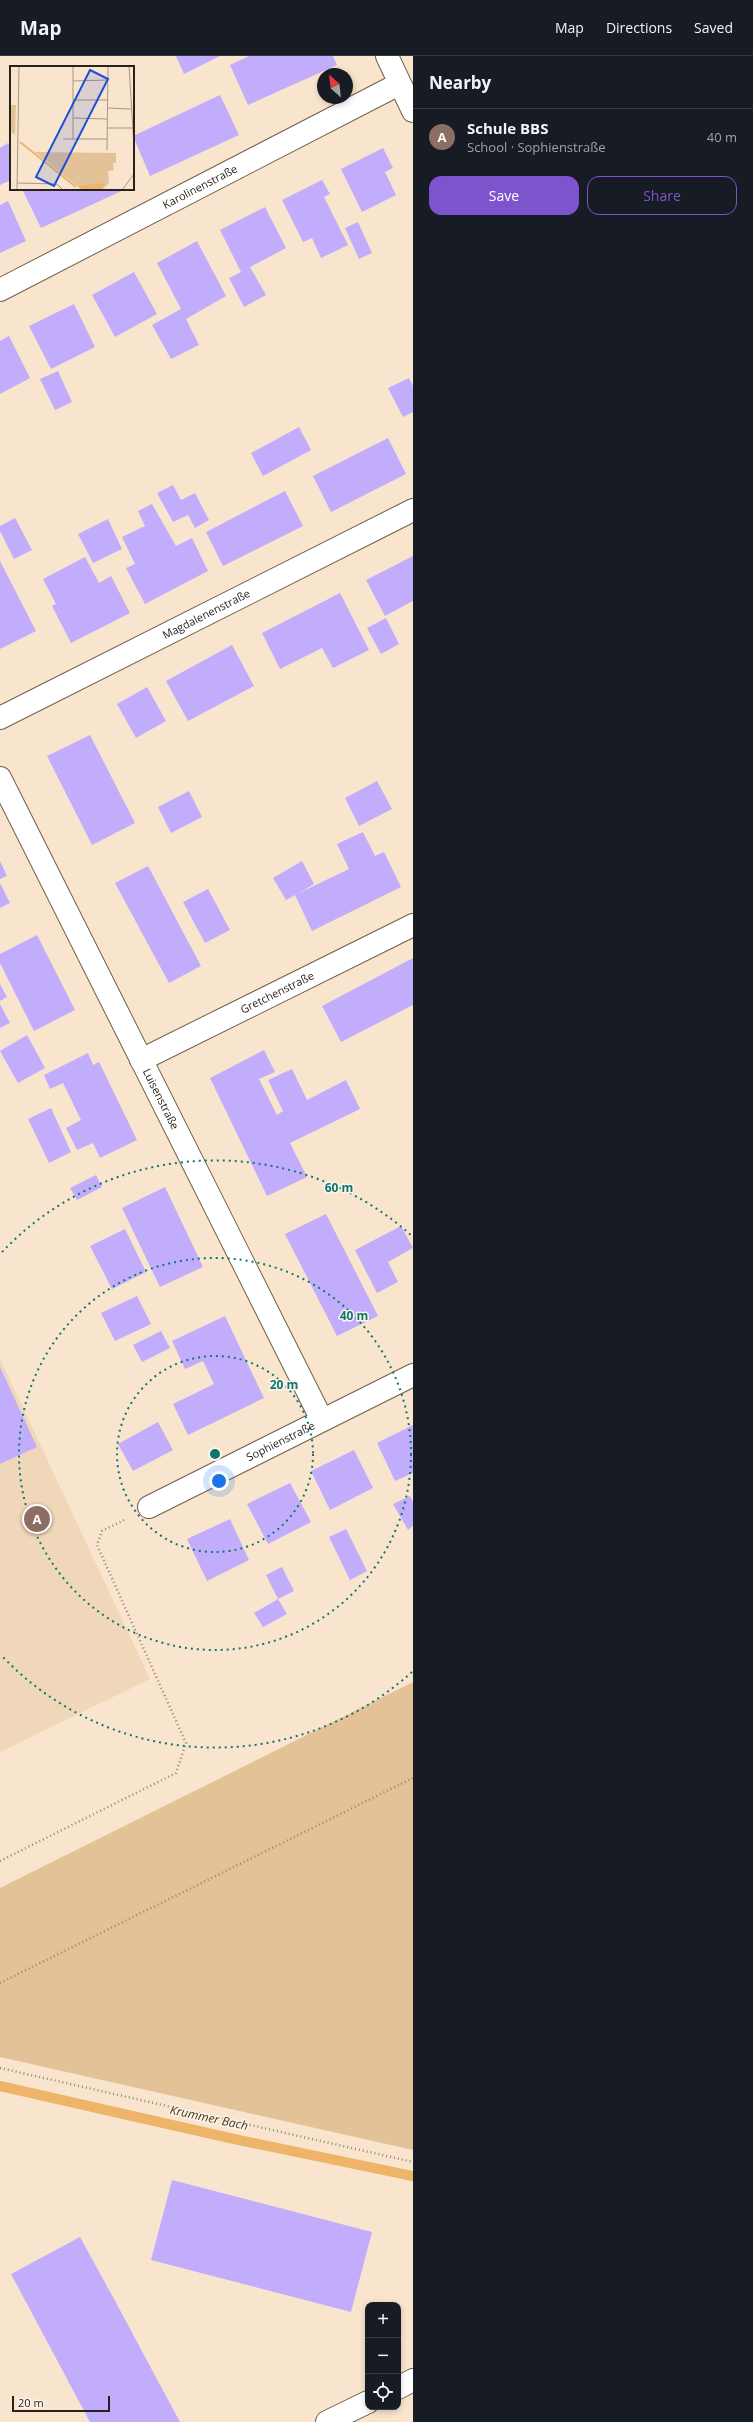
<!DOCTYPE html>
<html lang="en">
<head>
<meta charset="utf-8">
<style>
	:root { --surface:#171b24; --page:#20242c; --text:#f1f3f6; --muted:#9ea1a6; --line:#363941; --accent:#7e54cd }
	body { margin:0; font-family:"Open Sans",sans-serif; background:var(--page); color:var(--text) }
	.controls { position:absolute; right:12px; bottom:12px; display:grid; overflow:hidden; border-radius:8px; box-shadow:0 2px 6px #0003 }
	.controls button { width:36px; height:36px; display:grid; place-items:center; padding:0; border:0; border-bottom:1px solid var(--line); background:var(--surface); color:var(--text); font:20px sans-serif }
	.compass { position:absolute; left:317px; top:12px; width:36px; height:36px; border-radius:50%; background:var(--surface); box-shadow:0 2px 6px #0003; rotate:333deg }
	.scale { position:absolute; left:12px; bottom:10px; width:98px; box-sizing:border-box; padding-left:4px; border:2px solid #292219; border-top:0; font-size:11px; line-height:14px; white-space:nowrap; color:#292219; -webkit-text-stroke:3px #fdf4eb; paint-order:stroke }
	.you { position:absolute; left:219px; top:1425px; width:14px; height:14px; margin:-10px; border:3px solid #fff; border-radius:50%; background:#1a73e8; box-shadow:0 0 0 6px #1a73e833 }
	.badge { display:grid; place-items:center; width:26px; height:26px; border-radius:50%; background:var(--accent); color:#fff; font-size:13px; font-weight:700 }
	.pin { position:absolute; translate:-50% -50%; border:2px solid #fff; box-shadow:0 1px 4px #0006 }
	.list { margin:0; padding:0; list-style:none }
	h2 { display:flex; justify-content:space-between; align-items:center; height:52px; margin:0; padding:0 16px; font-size:17px }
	h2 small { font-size:13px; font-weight:400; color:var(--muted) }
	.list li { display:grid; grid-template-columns:26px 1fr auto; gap:12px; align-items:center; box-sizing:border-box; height:56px; padding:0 16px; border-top:1px solid var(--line) }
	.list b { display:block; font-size:15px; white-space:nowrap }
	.list p { margin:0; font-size:13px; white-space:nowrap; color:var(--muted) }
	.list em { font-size:13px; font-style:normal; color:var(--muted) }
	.actions { display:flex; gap:8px; padding:12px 16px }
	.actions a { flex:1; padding:9px 0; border:1px solid var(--accent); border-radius:12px; text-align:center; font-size:14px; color:var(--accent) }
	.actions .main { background:var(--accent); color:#fff }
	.icon { flex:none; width:22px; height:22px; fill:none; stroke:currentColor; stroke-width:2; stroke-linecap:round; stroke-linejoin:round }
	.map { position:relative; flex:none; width:413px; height:2366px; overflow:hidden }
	header { display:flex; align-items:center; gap:24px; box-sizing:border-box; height:56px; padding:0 20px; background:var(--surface); border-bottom:1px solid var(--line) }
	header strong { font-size:19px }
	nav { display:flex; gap:22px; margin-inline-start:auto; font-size:14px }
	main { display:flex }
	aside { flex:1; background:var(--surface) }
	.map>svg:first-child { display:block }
	.built { fill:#f1d7b9 }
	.green { fill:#e4c298 }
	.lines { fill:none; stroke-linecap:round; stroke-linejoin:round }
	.stream { stroke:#edb46a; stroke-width:10 }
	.building { fill:#c2adfd }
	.minor-casing { stroke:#705f4a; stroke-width:24 }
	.path { stroke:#948676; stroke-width:2.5; stroke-dasharray:1 3; stroke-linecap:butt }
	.minor { stroke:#fff; stroke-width:22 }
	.ring { fill:none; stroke:#0f766e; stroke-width:2; stroke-dasharray:2 4 }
	.labels { text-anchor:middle; stroke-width:3; stroke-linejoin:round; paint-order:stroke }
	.street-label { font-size:11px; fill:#292219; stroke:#fdf4eb }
	.water-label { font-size:12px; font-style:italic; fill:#4c3414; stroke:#fdf4eb }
	.inset-river { fill:none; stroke:#edb46a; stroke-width:2 }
	.inset-road { fill:none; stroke:#a69785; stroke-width:1 }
	.view { fill:#1d4ed8; fill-opacity:0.15; stroke:#1d4ed8; stroke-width:2 }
	.inset-edge { fill:none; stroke:#292219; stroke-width:2 }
	.centre { fill:#0f766e; stroke:#fdf4eb; stroke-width:2 }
	.ring-label { font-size:12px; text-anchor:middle; font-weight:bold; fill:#0f766e; stroke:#fdf4eb; stroke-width:3; stroke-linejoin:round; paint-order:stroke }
</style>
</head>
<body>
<header>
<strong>Map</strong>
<nav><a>Map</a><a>Directions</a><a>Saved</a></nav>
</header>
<main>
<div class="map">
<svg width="413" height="2366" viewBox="0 0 413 2366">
	<rect width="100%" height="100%" fill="#f9e5cd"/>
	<path class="built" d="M0 1303 150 1623 0 1696Z"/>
	<path class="green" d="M413 1626V2094L0 2001V1832Z"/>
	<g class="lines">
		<path class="stream" d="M0 2030 234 2083 413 2120"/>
	</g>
	<g class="building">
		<path d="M176 0H220L184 18Z"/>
		<path d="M249 0H333L337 9 248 49 230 9Z"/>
		<path d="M220 39 239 79 150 120 133 80Z"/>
		<path d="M8 87 11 94V124L0 129V92Z"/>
		<path d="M383 92 393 112 385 116 396 139 362 156 341 113Z"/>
		<path d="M322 124 330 138 324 141 348 189 321 202 312 182 303 186 282 144Z"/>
		<path d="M22 133H126L41 172Z"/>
		<path d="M8 145 26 185 0 197V149Z"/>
		<path d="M265 151 286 192 250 211 266 239 244 251 229 222 241 216 220 174Z"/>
		<path d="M358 166 372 197 359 203 345 172Z"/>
		<path d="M197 185 226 240 186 263 199 289 171 303 152 269 181 253 157 207Z"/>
		<path d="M134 216 157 258 115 281 92 239Z"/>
		<path d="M74 248 95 291 51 313 29 270Z"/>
		<path d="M9 280 30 322 0 338V285Z"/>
		<path d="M58 315 72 346 55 354 40 323Z"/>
		<path d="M409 322 413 330V356L403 361 388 332Z"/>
		<path d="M299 371 311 394 263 420 251 397Z"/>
		<path d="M388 382 406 418 331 456 313 420Z"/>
		<path d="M173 429 181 444 195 437 209 464 195 472 188 459 173 466 157 437Z"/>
		<path d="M285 435 303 470 223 510 206 476Z"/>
		<path d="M152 448 176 490 192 482 208 515 145 548 126 512 135 508 122 481 145 470 138 455Z"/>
		<path d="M15 462 32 494 14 503 0 475V470Z"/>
		<path d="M108 463 122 493 93 507 78 478Z"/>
		<path d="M413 500V545L385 560 366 524Z"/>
		<path d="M85 501 99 527 111 520 130 557 71 587 52 550 56 548 43 523Z"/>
		<path d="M0 505 36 575 0 593Z"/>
		<path d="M340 537 369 594 333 612 322 592 280 613 262 577Z"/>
		<path d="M386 562 399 588 381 598 367 572Z"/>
		<path d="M232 589 254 630 188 665 166 625Z"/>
		<path d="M147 631 166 665 136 682 117 648Z"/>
		<path d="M90 679 135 767 92 789 47 700Z"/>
		<path d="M377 725 392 753 359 770 345 742Z"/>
		<path d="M189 735 202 761 171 777 158 751Z"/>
		<path d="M363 776 375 800 384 796 401 831 312 875 295 839 286 844 273 822 302 805 314 828 299 837 349 813 337 788Z"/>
		<path d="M0 805 7 820 0 823Z"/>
		<path d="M148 810 201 910 169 927 115 827Z"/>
		<path d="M0 827 10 847 0 852Z"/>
		<path d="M208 833 230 874 205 887 183 846Z"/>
		<path d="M37 879 75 954 34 975 0 907V898Z"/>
		<path d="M413 902V949L341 986 322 950Z"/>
		<path d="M0 928 7 941 0 945Z"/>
		<path d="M0 948 10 967 0 972Z"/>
		<path d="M27 979 45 1012 18 1027 0 995Z"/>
		<path d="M264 994 275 1016 259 1023 277 1059 283 1055 268 1024 292 1013 307 1044 346 1024 360 1053 290 1087 307 1121 267 1140 210 1022Z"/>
		<path d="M88 997 93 1009 99 1006 137 1084 100 1102 93 1087 77 1094 66 1072 81 1064 63 1027 50 1033 44 1019Z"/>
		<path d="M51 1052 71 1096 49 1107 28 1063Z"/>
		<path d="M96 1119 102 1131 77 1144 70 1132Z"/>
		<path d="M165 1131 203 1211 160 1231 122 1152Z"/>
		<path d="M326 1158 378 1260 337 1280 285 1178Z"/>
		<path d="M401 1170 413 1192 388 1206 398 1226 377 1237 355 1194Z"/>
		<path d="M125 1173 146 1216 112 1233 90 1190Z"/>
		<path d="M137 1240 151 1268 115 1285 101 1257Z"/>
		<path d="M225 1260 264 1342 188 1379 173 1348 214 1328 203 1305 185 1313 172 1285Z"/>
		<path d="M161 1275 170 1292 142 1306 133 1289Z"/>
		<path d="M0 1311 37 1391 0 1408Z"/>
		<path d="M158 1366 173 1394 133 1415 118 1388Z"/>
		<path d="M413 1369V1417L395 1425 377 1387Z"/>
		<path d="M354 1394 373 1432 330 1454 311 1415Z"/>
		<path d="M290 1427 311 1466 268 1488 247 1448Z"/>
		<path d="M410 1440 413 1446V1470L408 1474 393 1448Z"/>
		<path d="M230 1463 249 1504 207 1525 187 1483Z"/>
		<path d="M346 1473 367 1515 350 1524 329 1481Z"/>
		<path d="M282 1511 294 1535 278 1543 266 1519Z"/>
		<path d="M278 1543 287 1558 263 1571 254 1557Z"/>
		<path d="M172 2124 372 2176 351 2256 151 2204Z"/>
		<path d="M80 2181 114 2243 180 2366H90L11 2218Z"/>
	</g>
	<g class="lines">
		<defs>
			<g id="minor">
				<path d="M387 0 413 55"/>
				<path id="s1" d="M0 234 399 28"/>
				<path id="s2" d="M0 662 413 454"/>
				<path id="s3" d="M0 722 322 1364"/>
				<path id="s4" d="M141 1004 413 869"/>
				<path id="s5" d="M149 1451 413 1319"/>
				<path d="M398 2332 413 2324"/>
				<path d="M327 2366 368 2346"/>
			</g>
		</defs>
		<use href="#minor" class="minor-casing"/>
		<g class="path">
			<path d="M0 1805 176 1717 186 1687 97 1489 102 1475 124 1464"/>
			<path d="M0 1927 413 1722"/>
			<path d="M0 2012 413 2106"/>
		</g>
		<use href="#minor" class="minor"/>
	</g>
	<g class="ring">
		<circle cx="215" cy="1398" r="98"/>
		<circle cx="215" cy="1398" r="196"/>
		<path d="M412 1616A294 294 0 0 1 2 1600M2 1196A294 294 0 0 1 412 1180"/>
	</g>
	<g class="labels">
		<g class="street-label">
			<text dy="4" stroke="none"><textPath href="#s1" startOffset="225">Karolinenstraße</textPath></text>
			<text dy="4" stroke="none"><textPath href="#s2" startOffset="231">Magdalenenstraße</textPath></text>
			<text dy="4" stroke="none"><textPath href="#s4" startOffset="152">Gretchenstraße</textPath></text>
			<text dy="4" stroke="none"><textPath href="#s3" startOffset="359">Luisenstraße</textPath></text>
			<text dy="4" stroke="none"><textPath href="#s5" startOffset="147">Sophienstraße</textPath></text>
		</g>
		<g class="water-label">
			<text transform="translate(209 2062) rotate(12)" y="4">Krummer Bach</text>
		</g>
	</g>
	<g transform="translate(10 10)">
		<rect width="124" height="124" fill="#f9e5cd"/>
		<path d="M0 39H6L5 69 0 65ZM25 86 106 87V97H103L104 104 98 105 99 117 93 123 72 124Z" fill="#e4c298"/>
		<path d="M95 117 90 124H73L68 120Z" fill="#edb46a"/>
		<path class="inset-river" d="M10 76 66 121"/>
		<path class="inset-road" d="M119 0 124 80M63 15 97 14M63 34H97M97 42 121 43M63 52 97 53M97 62H123M53 73H97M63 73V0M97 84 98 0M0 95V108M7 117 47 118 53 124M7 124 9 0M112 124 124 108"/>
		<path class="view" d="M80 4 98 13 44 120 26 111Z"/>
		<rect width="124" height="124" class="inset-edge"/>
	</g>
	<circle cx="215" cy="1398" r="6" class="centre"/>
	<g class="ring-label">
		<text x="339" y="1136">60 m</text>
		<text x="354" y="1264">40 m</text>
		<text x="284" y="1333">20 m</text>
	</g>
</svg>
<div class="controls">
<button>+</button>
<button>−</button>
<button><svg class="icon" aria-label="locate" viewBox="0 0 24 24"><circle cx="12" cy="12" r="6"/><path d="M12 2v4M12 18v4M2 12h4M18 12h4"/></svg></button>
</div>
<svg class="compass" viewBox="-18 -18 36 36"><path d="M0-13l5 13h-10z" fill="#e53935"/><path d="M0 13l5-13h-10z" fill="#9ea1a6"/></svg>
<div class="scale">20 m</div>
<div class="you"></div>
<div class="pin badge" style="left:37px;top:1463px;background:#8d6e63">A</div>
</div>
<aside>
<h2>Nearby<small></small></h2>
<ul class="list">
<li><span class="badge" style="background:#8d6e63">A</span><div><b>Schule BBS</b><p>School · Sophienstraße</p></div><em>40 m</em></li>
</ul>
<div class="actions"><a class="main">Save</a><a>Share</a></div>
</aside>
</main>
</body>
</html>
